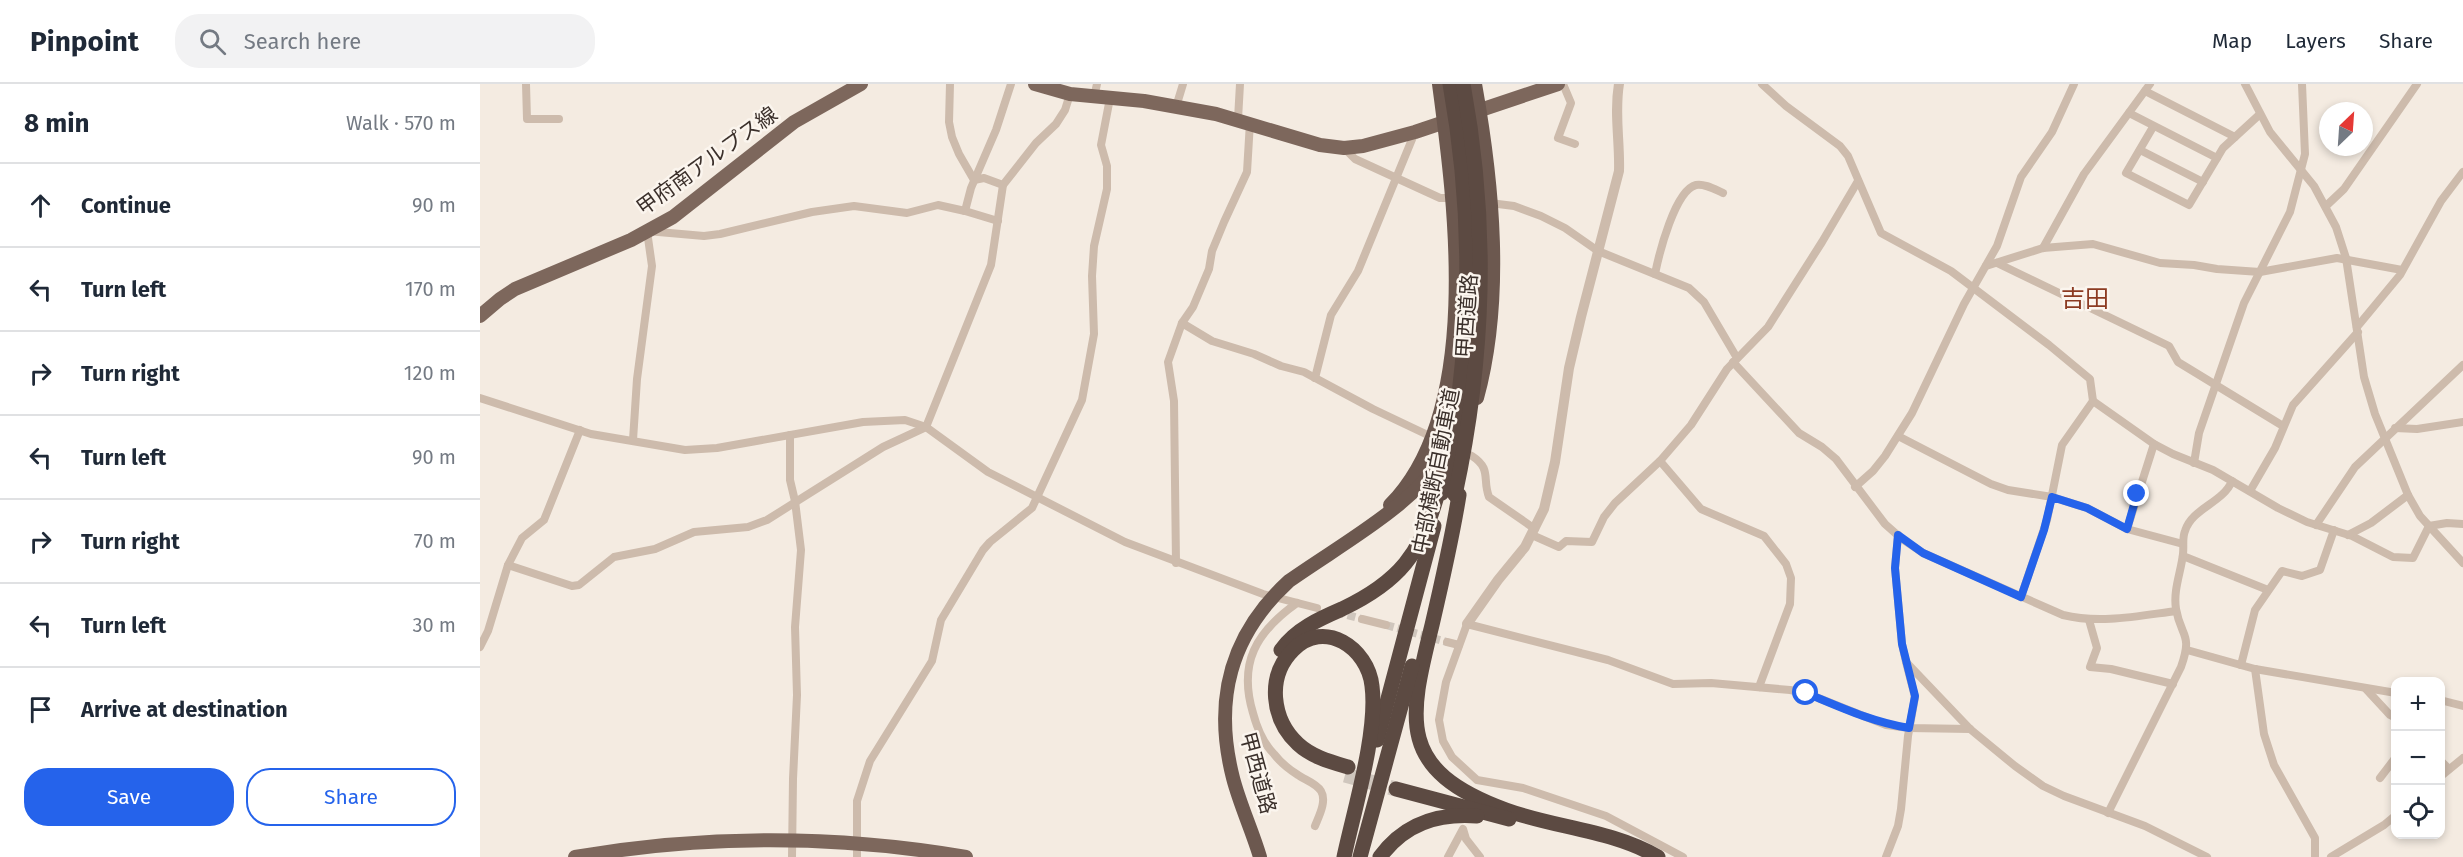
<!DOCTYPE html>
<html lang="en">
<head>
<meta charset="utf-8">
<style>
	:root { --surface:#fff; --page:#f2f2f3; --text:#1f2937; --muted:#747a83; --line:#e0e1e3; --accent:#2563eb }
	body { margin:0; font-family:"Fira Sans","Noto Sans JP",sans-serif; background:var(--page); color:var(--text) }
	.controls { position:absolute; right:18px; bottom:18px; display:grid; overflow:hidden; border-radius:12px; box-shadow:0 3px 9px #0003 }
	.controls button { width:54px; height:54px; display:grid; place-items:center; padding:0; border:0; border-bottom:2px solid var(--line); background:var(--surface); color:var(--text); font:30px sans-serif }
	.compass { position:absolute; left:1839px; top:18px; width:54px; height:54px; border-radius:50%; background:var(--surface); box-shadow:0 3px 9px #0003; rotate:25deg }
	.stop { position:absolute; width:18px; height:18px; margin:-14px; border:4px solid #2563eb; border-radius:50%; background:#fff }
	.stop.end { background:#2563eb; border-color:#fff; box-shadow:0 2px 6px #0008 }
	.list { margin:0; padding:0; list-style:none }
	h2 { display:flex; justify-content:space-between; align-items:center; height:78px; margin:0; padding:0 24px; font-size:26px }
	h2 small { font-size:20px; font-weight:400; color:var(--muted) }
	.list li { display:grid; grid-template-columns:39px 1fr auto; gap:18px; align-items:center; box-sizing:border-box; height:84px; padding:0 24px; border-top:2px solid var(--line) }
	.list b { display:block; font-size:22px; white-space:nowrap }
	.list em { font-size:20px; font-style:normal; color:var(--muted) }
	.actions { display:flex; gap:12px; padding:18px 24px }
	.actions a { flex:1; padding:14px 0; border:2px solid var(--accent); border-radius:24px; text-align:center; font-size:21px; color:var(--accent) }
	.actions .main { background:var(--accent); color:#fff }
	.icon { flex:none; width:33px; height:33px; fill:none; stroke:currentColor; stroke-width:2; stroke-linecap:round; stroke-linejoin:round }
	.map { position:relative; flex:none; width:1983px; height:773px; overflow:hidden }
	header { display:flex; align-items:center; gap:36px; box-sizing:border-box; height:84px; padding:0 30px; background:var(--surface); border-bottom:2px solid var(--line) }
	header strong { font-size:28px }
	nav { display:flex; gap:33px; margin-inline-start:auto; font-size:21px }
	.search { width:420px; height:54px; background:var(--page); display:flex; align-items:center; gap:15px; box-sizing:border-box; padding:0 21px; border-radius:24px; color:var(--muted); font-size:22px }
	main { display:flex }
	aside { flex:1; background:var(--surface) }
	.map>svg:first-child { display:block }
	.lines { fill:none; stroke-linecap:round; stroke-linejoin:round }
	.minor-tunnel { stroke:#cfc6bd; stroke-width:8; stroke-dasharray:8 4; stroke-linecap:butt }
	.motorway-tunnel { stroke:#cfc6bd; stroke-width:15; stroke-dasharray:15 8; stroke-linecap:butt }
	.minor { stroke:#cdbbac; stroke-width:8 }
	.tertiary { stroke:#cdbbac; stroke-width:10 }
	.primary { stroke:#7d675c; stroke-width:14 }
	.trunk { stroke:#6c584f; stroke-width:14 }
	.motorway { stroke:#5c4a42; stroke-width:15 }
	.motorway-bridge { stroke:#5c4a42; stroke-width:15 }
	.route { stroke:#2563eb; stroke-width:8 }
	.labels { text-anchor:middle; stroke-width:5; stroke-linejoin:round; paint-order:stroke }
	.street-label { font-size:21px; fill:#3b302b; stroke:#fbf5ee }
	.quarter-label { font-size:24px; fill:#8c3b22; stroke:#fbf5ee }
</style>
</head>
<body>
<header>
<strong>Pinpoint</strong>
<div class="search"><svg class="icon" aria-label="search" viewBox="0 0 24 24"><circle cx="10" cy="10" r="6"/><path d="M15 15l6 6"/></svg>Search here</div>
<nav><a>Map</a><a>Layers</a><a>Share</a></nav>
</header>
<main>
<aside>
<h2>8 min<small>Walk · 570 m</small></h2>
<ul class="list">
<li><svg class="icon" aria-label="ahead" viewBox="0 0 24 24"><path d="M12 20V5M6 11l6-6 6 6"/></svg><div><b>Continue</b></div><em>90 m</em></li>
<li><svg class="icon" aria-label="left" viewBox="0 0 24 24"><path d="M17 20v-9H6M10 6l-5 5 5 5"/></svg><div><b>Turn left</b></div><em>170 m</em></li>
<li><svg class="icon" aria-label="right" viewBox="0 0 24 24"><path d="M7 20v-9h11M14 6l5 5-5 5"/></svg><div><b>Turn right</b></div><em>120 m</em></li>
<li><svg class="icon" aria-label="left" viewBox="0 0 24 24"><path d="M17 20v-9H6M10 6l-5 5 5 5"/></svg><div><b>Turn left</b></div><em>90 m</em></li>
<li><svg class="icon" aria-label="right" viewBox="0 0 24 24"><path d="M7 20v-9h11M14 6l5 5-5 5"/></svg><div><b>Turn right</b></div><em>70 m</em></li>
<li><svg class="icon" aria-label="left" viewBox="0 0 24 24"><path d="M17 20v-9H6M10 6l-5 5 5 5"/></svg><div><b>Turn left</b></div><em>30 m</em></li>
<li><svg class="icon" aria-label="arrive" viewBox="0 0 24 24"><path d="M6 21V4h12l-3 4 3 4H6"/></svg><div><b>Arrive at destination</b></div></li>
</ul>
<div class="actions"><a class="main">Save</a><a>Share</a></div>
</aside>
<div class="map">
<svg width="1983" height="773" viewBox="0 0 1983 773">
	<rect width="100%" height="100%" fill="#f4ebe1"/>
	<g class="lines">
		<g class="minor-tunnel">
			<path d="M856 528 882 535"/>
			<path d="M906 541 967 558"/>
		</g>
		<path class="motorway-tunnel" d="M865 691 916 705"/>
		<g class="minor">
			<path d="M46 0 47 35H79"/>
			<path d="M470 0 469 38 472 53 479 70 494 96 504 94 523 101"/>
			<path d="M1083 0 1091 19 1078 54 1095 60"/>
			<path d="M1282 0 1306 22 1360 62 1368 72 1401 149 1471 187 1569 261 1610 295 1613 317 1582 361 1567 436 1541 513"/>
			<path d="M1765 0 1790 48 1834 102 1856 143 1866 174 1884 293 1895 330 1928 411 1940 432 1983 479"/>
			<path d="M1665 7 1755 53"/>
			<path d="M614 13 617 0"/>
			<path d="M696 23 703 0"/>
			<path d="M1649 29 1737 74"/>
			<path d="M758 35 760 0"/>
			<path d="M1673 43 1646 89 1709 121 1743 64 1779 31"/>
			<path d="M864 64 875 75 960 114H972"/>
			<path d="M1660 66 1723 98"/>
			<path d="M1010 119 1034 122 1061 132 1085 144 1118 167 1209 204 1224 218 1257 274"/>
			<path d="M1846 122 1864 105 1937 0"/>
			<path d="M485 127 491 104 516 46 531 0"/>
			<path d="M1563 164 1604 90 1670 0"/>
			<path d="M1517 179 1689 262 1698 278 1803 342"/>
			<path d="M1506 182 1563 164 1613 160 1680 179 1714 181 1737 185 1780 188 1857 174 1922 186"/>
			<path d="M1175 190C1179 170 1195 106 1216 101 1224 99 1236 106 1243 109"/>
			<path d="M702 239 732 257 774 270 801 282 824 288 893 325 992 372C1012 385 1002 395 1009 413L1055 445"/>
			<path d="M1877 243 1920 191 1961 117 1983 88"/>
			<path d="M1253 278 1319 349 1342 363 1356 375 1405 440 1422 455 1443 469 1583 531C1620 540 1658 532 1696 527"/>
			<path d="M835 294 851 231 878 187 935 48"/>
			<path d="M0 314 111 350 205 366 237 364 383 338 425 336 446 343 508 388 645 458 783 510 837 524"/>
			<path d="M1613 317 1674 360 1693 370 1733 386 1798 424 1827 438 1872 452 1913 473 1933 474 1949 442 1967 439 1983 440"/>
			<path d="M1915 344 1937 345 1983 338"/>
			<path d="M310 351V396L315 417 321 466 315 543 317 611 313 695 312 773"/>
			<path d="M1418 352 1511 400 1528 406 1572 413 1607 424 1647 445 1703 460"/>
			<path d="M153 356 157 295 172 182 167 147 224 152 240 150 332 128 374 122 427 129 458 121 485 127 518 137"/>
			<path d="M1180 377 1221 425 1284 452 1306 480 1311 494 1310 520 1279 603"/>
			<path d="M1714 379 1719 349 1764 219 1810 128 1825 70 1822 0"/>
			<path d="M1375 403 1393 387 1405 372 1432 329 1484 220 1517 162 1541 93 1572 48 1594 0"/>
			<path d="M1770 407 1795 364 1813 321 1878 248"/>
			<path d="M1836 441 1875 383 1983 281"/>
			<path d="M1647 445 1674 360"/>
			<path d="M1052 451 1079 463 1086 457 1112 458 1124 433 1135 419 1180 377 1211 341 1247 285 1288 243 1342 158 1378 97"/>
			<path d="M1418 451 1415 484 1422 560 1426 578 1490 645 1535 682 1563 702 1584 712 1665 742 1727 773"/>
			<path d="M1868 451 1891 439 1928 411"/>
			<path d="M1703 472 1788 506"/>
			<path d="M696 479 694 317 688 278 702 239 713 223 729 185 732 167 744 138 767 88 770 38"/>
			<path d="M28 481 92 502 99 501 134 473 175 465 214 448 268 443 287 436 403 363 446 343 511 181 523 101 556 59 576 40 585 26 590 10"/>
			<path d="M817 519C776 548 758 579 773 629 777 644 783 659 794 670 800 678 810 686 818 691 825 696 836 699 841 707 847 717 839 732 835 742"/>
			<path d="M882 535 906 541"/>
			<path d="M1609 536 1617 564 1610 583 1631 585 1693 600"/>
			<path d="M967 558 979 561"/>
			<path d="M0 563 8 547 28 481 42 454 64 436 100 346"/>
			<path d="M1707 566 1775 585 1916 609"/>
			<path d="M1761 581 1775 526 1802 487 1822 492 1840 486 1854 446"/>
			<path d="M1775 585 1784 650 1794 681 1835 754V773"/>
			<path d="M1886 605 1910 631 1916 634"/>
			<path d="M1960 616 1983 622"/>
			<path d="M1960 676 1969 685"/>
			<path d="M1960 693 1983 674"/>
			<path d="M1900 694 1916 673"/>
			<path d="M1628 729 1701 583C1713 549 1701 554 1696 525 1693 506 1701 488 1703 470 1704 462 1702 454 1705 447 1712 424 1743 419 1752 397"/>
			<path d="M377 773V717L390 677 452 577 461 536 503 466 510 458 552 424 602 316 614 250 612 192 614 162 627 105V82L621 61 630 14"/>
			<path d="M968 773 983 745 986 755 1000 773"/>
			<path d="M1203 773 1126 732 1043 704 997 696 972 673 963 657 959 636 966 598 987 540 1128 576 1193 600 1231 599 1310 606 1326 609 1406 641 1429 644 1490 645"/>
			<path d="M1406 773 1418 742 1421 725 1428 652 1435 613 1426 578"/>
			<path d="M1851 773 1904 741 1916 731"/>
		</g>
		<path class="tertiary" d="M987 540 1018 496 1045 463 1064 425 1075 378 1089 284 1101 233 1139 87C1140 58 1134 29 1139 0"/>
		<g class="primary">
			<path d="M555 0 590 10 664 17 736 30 840 61 864 64 883 62 935 48 1078 0"/>
			<path d="M0 232 20 215 35 205 151 156 193 133 314 38 381 0"/>
			<path d="M95 773C224 751 357 751 486 773"/>
		</g>
		<g class="trunk">
			<path d="M995 0C1013 100 1024 215 997 314"/>
			<path d="M910 421C1003 327 975 120 959 0"/>
			<path d="M780 773C772 746 760 721 753 694 733 616 750 551 809 497 866 457 928 425 969 368"/>
		</g>
		<g class="motorway">
			<path d="M979 411C972 455 962 498 952 541 928 637 917 686 1026 726 1075 744 1132 746 1178 773"/>
			<path d="M801 566C816 545 839 535 862 525 919 498 942 469 958 408"/>
			<path d="M897 656 954 442"/>
			<path d="M916 705 1029 735"/>
			<path d="M864 773C874 726 898 648 892 602 888 564 844 534 813 566 786 593 792 636 818 660 832 673 851 678 868 683"/>
			<path d="M880 773 932 582"/>
			<path d="M900 773C924 740 957 729 997 732"/>
		</g>
		<g class="motorway-bridge">
			<path d="M962 409C992 271 995 139 970 0"/>
			<path d="M975 411C1005 272 1009 140 983 0"/>
		</g>
	</g>
	<g class="lines">
		<path class="route" d="M1326 609C1360 623 1392 638 1429 644L1435 612 1422 560 1415 484 1418 451 1443 469 1541 513 1564 446 1572 413 1607 424 1647 445 1657 410"/>
	</g>
	<g class="labels">
		<g class="street-label">
			<text transform="translate(227 77) rotate(-36)" y="7">甲府南アルプス線</text>
			<text transform="translate(987 232) rotate(-86)" y="7">甲西道路</text>
			<text transform="translate(956 387) rotate(-79)" y="7">中部横断自動車道</text>
			<text transform="translate(778 689) rotate(75)" y="7">甲西道路</text>
		</g>
		<g class="quarter-label">
			<text x="1605" y="223">吉田</text>
		</g>
	</g>
</svg>
<div class="controls">
<button>+</button>
<button>−</button>
<button><svg class="icon" aria-label="locate" viewBox="0 0 24 24"><circle cx="12" cy="12" r="6"/><path d="M12 2v4M12 18v4M2 12h4M18 12h4"/></svg></button>
</div>
<svg class="compass" viewBox="-18 -18 36 36"><path d="M0-13l5 13h-10z" fill="#e53935"/><path d="M0 13l5-13h-10z" fill="#747a83"/></svg>
<div class="stop" style="left:1326px;top:609px"></div>
<div class="stop end" style="left:1657px;top:410px"></div>
</div>
</main>
</body>
</html>
